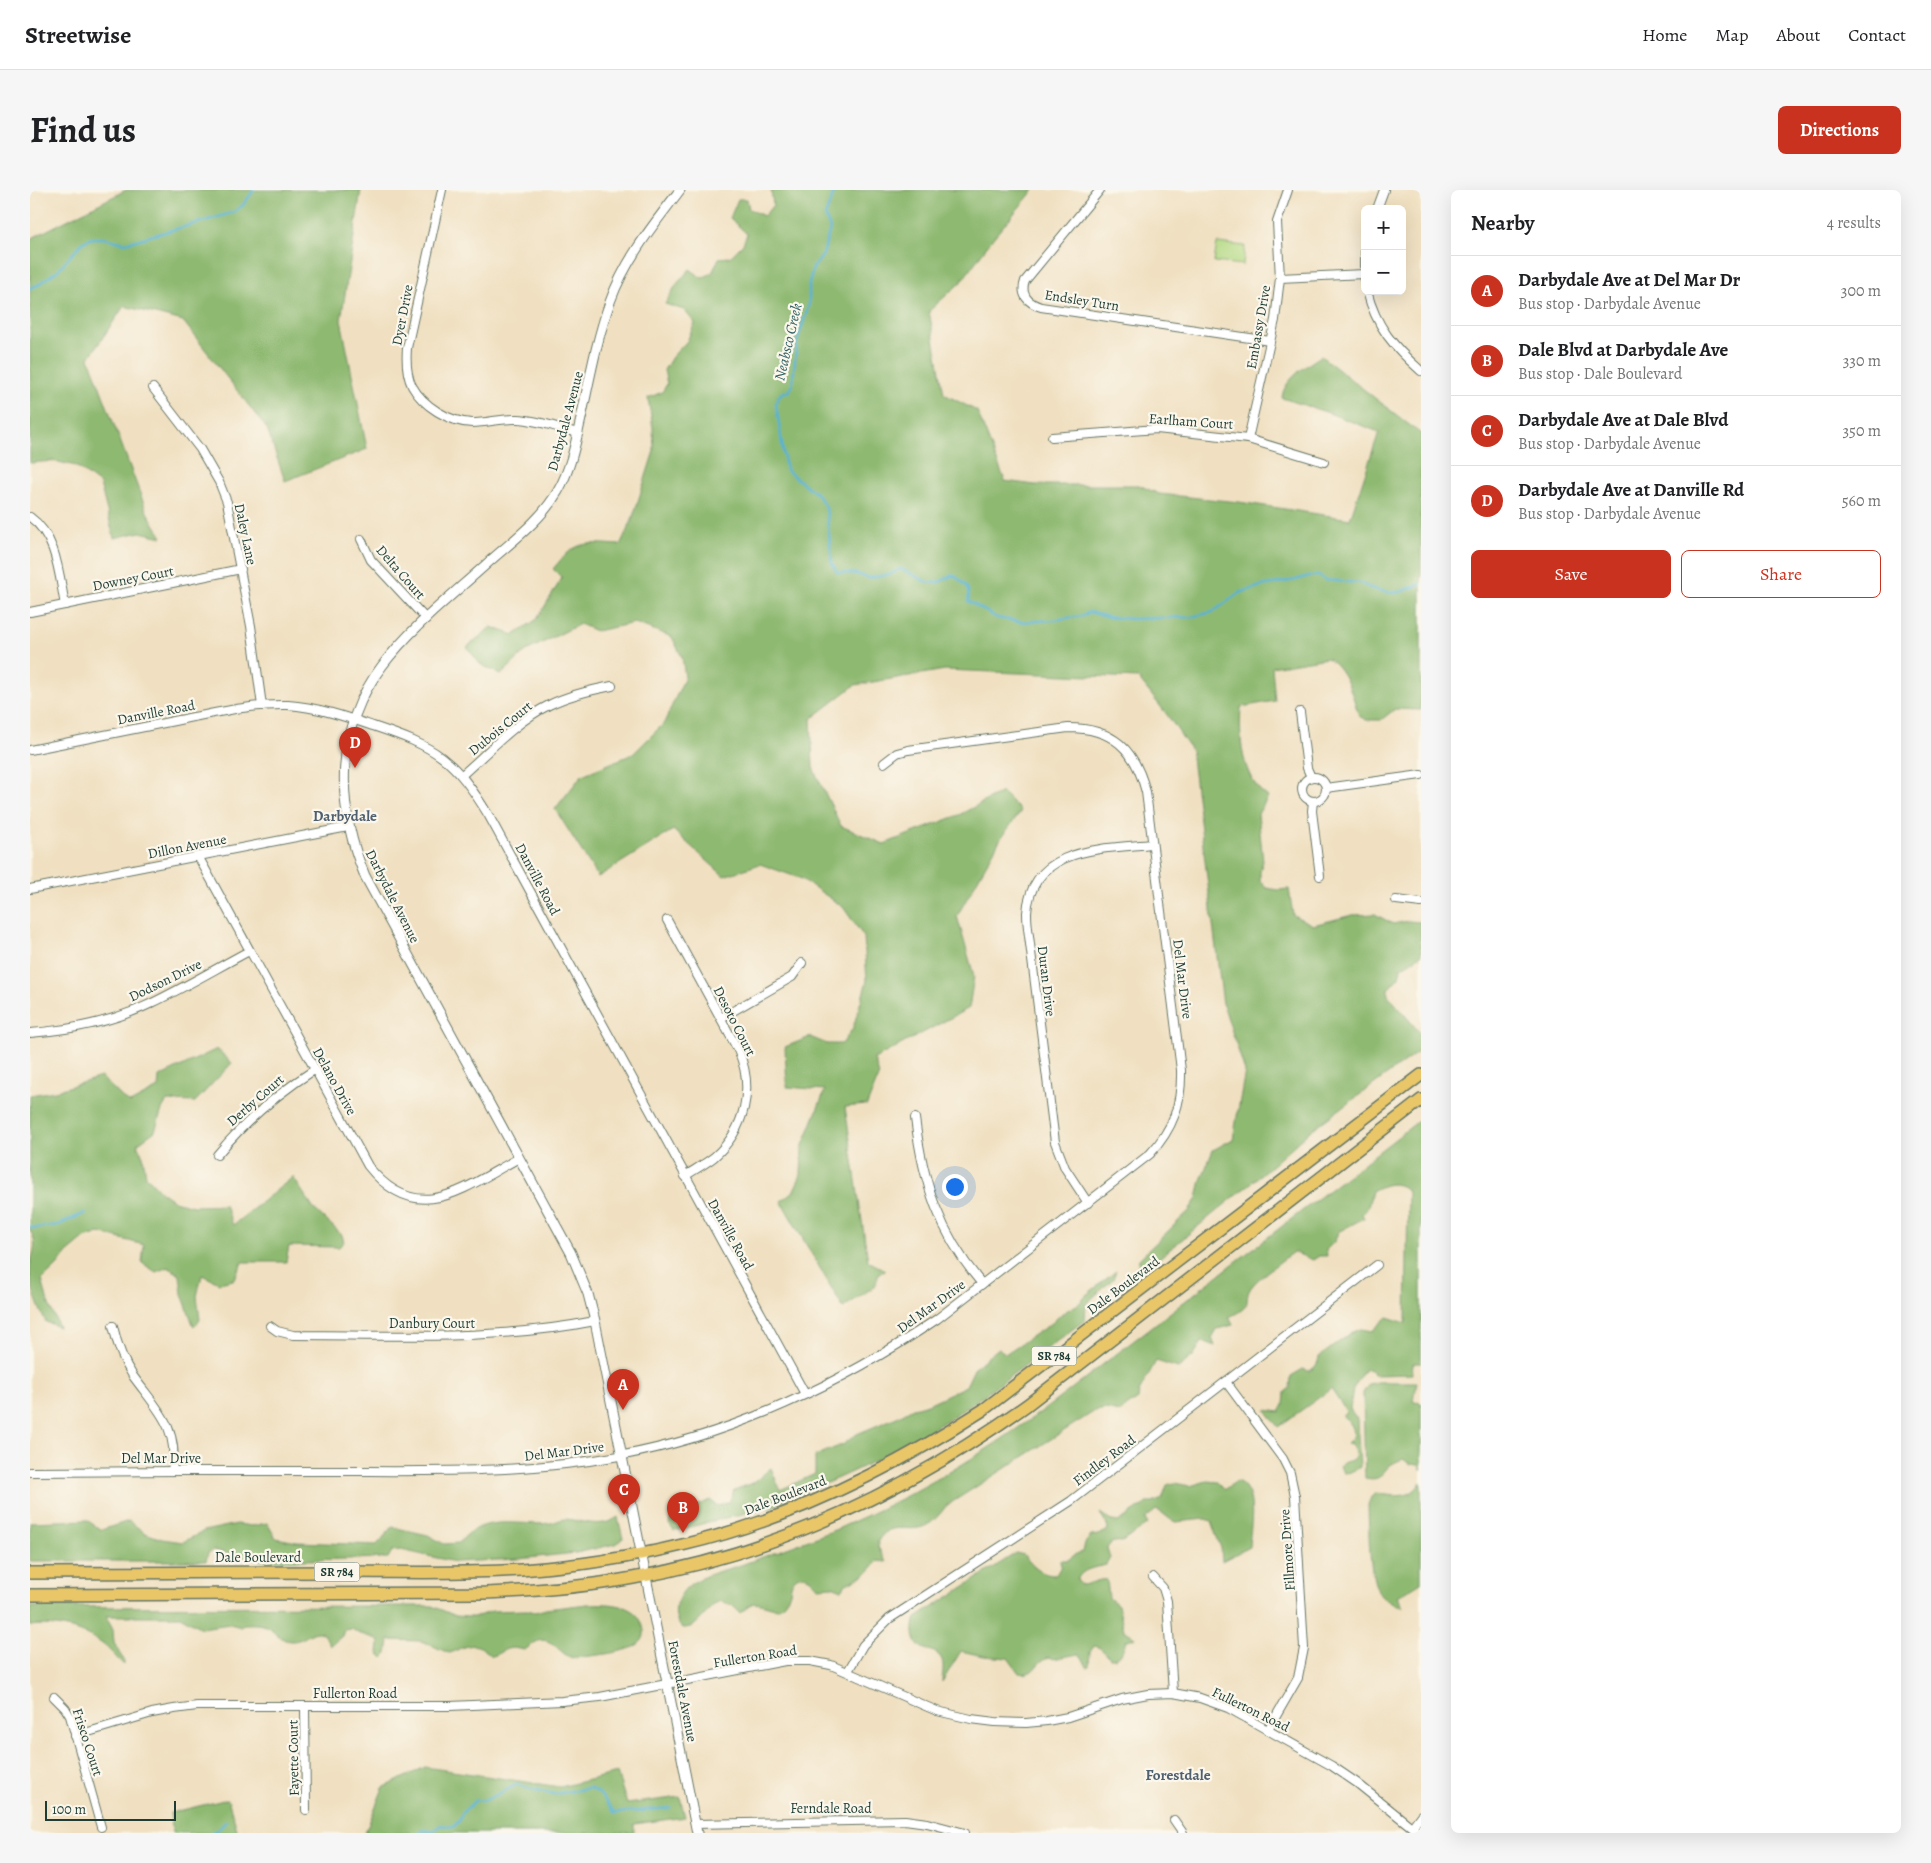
<!DOCTYPE html>
<html lang="en">
<head>
<meta charset="utf-8">
<style>
	:root { --surface:#fff; --page:#f6f6f6; --text:#202124; --muted:#757577; --line:#e0e0e0; --accent:#c8321e }
	body { margin:0; font-family:Alegreya,serif; background:var(--page); color:var(--text) }
	.controls { position:absolute; right:15px; top:15px; display:grid; overflow:hidden; border-radius:8px; box-shadow:0 5px 20px #0002 }
	.controls button { width:45px; height:45px; display:grid; place-items:center; padding:0; border:0; border-bottom:1px solid var(--line); background:var(--surface); color:var(--text); font:25px sans-serif }
	.scale { position:absolute; left:15px; bottom:12px; width:131px; box-sizing:border-box; padding-left:5px; border:2px solid #1f3d34; border-top:0; font-size:14px; line-height:18px; white-space:nowrap; color:#1f3d34; -webkit-text-stroke:4px #fbf7ec; paint-order:stroke }
	.you { position:absolute; left:924px; top:996px; width:18px; height:18px; margin:-12px; border:4px solid #fff; border-radius:50%; background:#1a73e8; box-shadow:0 0 0 8px #1a73e833 }
	.badge { display:grid; place-items:center; width:32px; height:32px; border-radius:50%; background:var(--accent); color:#fff; font-size:16px; font-weight:700 }
	.pin { position:absolute; translate:-50% -41px; filter:drop-shadow(0 1px 2px #0008) }
	.pin::after { content:''; position:absolute; top:26px; width:18px; height:15px; background:inherit; clip-path:polygon(0 0,100% 0,50% 100%) }
	.list { margin:0; padding:0; list-style:none }
	h2 { display:flex; justify-content:space-between; align-items:center; height:65px; margin:0; padding:0 20px; font-size:21px }
	h2 small { font-size:16px; font-weight:400; color:var(--muted) }
	.list li { display:grid; grid-template-columns:32px 1fr auto; gap:15px; align-items:center; box-sizing:border-box; height:70px; padding:0 20px; border-top:1px solid var(--line) }
	.list b { display:block; font-size:19px; white-space:nowrap }
	.list p { margin:0; font-size:16px; white-space:nowrap; color:var(--muted) }
	.list em { font-size:16px; font-style:normal; color:var(--muted) }
	.actions { display:flex; gap:10px; padding:15px 20px }
	.actions a { flex:1; padding:11px 0; border:1px solid var(--accent); border-radius:8px; text-align:center; font-size:18px; color:var(--accent) }
	.actions .main { background:var(--accent); color:#fff }
	.map { position:relative; flex:none; width:1391px; height:1643px; overflow:hidden; border-radius:8px }
	header { display:flex; align-items:center; gap:30px; box-sizing:border-box; height:70px; padding:0 25px; background:var(--surface); border-bottom:1px solid var(--line) }
	header strong { font-size:24px }
	nav { display:flex; gap:28px; margin-inline-start:auto; font-size:18px }
	.intro { display:flex; align-items:center; justify-content:space-between; box-sizing:border-box; height:120px; padding:0 30px }
	h1 { margin:0; font-size:35px }
	.button { padding:12px 22px; border-radius:8px; background:var(--accent); color:#fff; font-size:18px; font-weight:700 }
	main { display:flex; gap:30px; padding:0 30px }
	aside { flex:1; background:var(--surface); border-radius:8px; box-shadow:0 5px 20px #0002 }
	.map>svg:first-child { display:block }
	.green { fill:#b3d983; stroke:#698b5c }
	.forest { fill:#8eb971; stroke:#567b52 }
	.lines { fill:none; stroke-linecap:round; stroke-linejoin:round }
	.stream { stroke:#57b3d5; stroke-width:2.5 }
	.minor-casing { stroke:#687665; stroke-width:10 }
	.tertiary-casing { stroke:#687665; stroke-width:11 }
	.primary-casing { stroke:#687665; stroke-width:14 }
	.minor { stroke:#fff; stroke-width:8 }
	.tertiary { stroke:#fff; stroke-width:9 }
	.primary { stroke:#e9c769; stroke-width:11 }
	.labels { text-anchor:middle; stroke-width:4.5; stroke-linejoin:round; paint-order:stroke }
	.shield { fill:#fbf7ec; stroke:#61756b; stroke-width:1 }
	.shield-label { font-size:12px; font-weight:bold; fill:#1f3d34 }
	.street-label { font-size:14px; fill:#1f3d34; stroke:#fbf7ec }
	.water-label { font-size:15px; font-style:italic; fill:#306064; stroke:#fbf7ec }
	.neighbourhood-label { font-size:15px; font-weight:bold; fill:#516070; stroke:#fbf7ec }
</style>
</head>
<body>
<header>
<strong>Streetwise</strong>
<nav><a>Home</a><a>Map</a><a>About</a><a>Contact</a></nav>
</header>
<div class="intro"><h1>Find us</h1><a class="button">Directions</a></div>
<main>
<div class="map">
<svg width="1391" height="1643" viewBox="0 0 1391 1643">
	<rect width="100%" height="100%" fill="#fbf7ec"/>
	<filter id="ink" filterUnits="userSpaceOnUse"><feTurbulence type="fractalNoise" baseFrequency=".02" numOctaves="2"/><feDisplacementMap in="SourceGraphic" scale="10" xChannelSelector="R" yChannelSelector="G"/><feConvolveMatrix kernelMatrix="1 2 1 2 8 2 1 2 1" color-interpolation-filters="sRGB"/></filter>
	<filter id="wash" filterUnits="userSpaceOnUse"><feTurbulence type="fractalNoise" baseFrequency=".0096" numOctaves="4" result="noise"/><feDisplacementMap in="SourceGraphic" scale="20" xChannelSelector="R" yChannelSelector="G"/><feGaussianBlur stdDeviation="1.12" result="paint"/><feColorMatrix in="noise" values="0 0 0 0 0 0 0 0 0 0 0 0 0 0 0 0 0 1.4 0 .05"/><feComposite in="paint" operator="in"/></filter>
	<g filter="url(#wash)">
		<rect width="100%" height="100%" fill="#f0e0c1"/>
		<path class="green" d="M1187 53 1215 56 1213 75 1184 72Z"/>
		<g class="forest">
			<path d="M96 0H331L311 130 337 259 255 291 237 239 153 131 94 116 59 168 117 322 132 347 110 342 84 348 70 294 46 276 24 271 0 273V49Z"/>
			<path d="M741 0H1004L963 48 931 92 899 121 914 204 947 221 975 291 1005 295H1109L1129 304 1209 312 1320 329 1349 242 1296 222 1252 208C1253 190 1277 175 1291 166L1391 244V520L1365 519 1351 530H1336L1329 526C1323 507 1316 478 1297 468L1242 477 1245 511 1211 517C1209 548 1211 588 1238 607L1228 624 1233 671 1230 681V691L1236 698 1248 700 1259 699 1263 725 1283 735 1322 725 1345 724 1363 734 1378 731 1391 732V765L1371 778 1369 787 1358 799V805L1391 844V860L1280 941 1231 985 1107 1086 1109 1069 1160 1020 1167 1008 1171 990 1183 960 1203 949 1215 881 1193 814 1161 560 1138 526 1108 488 915 480 825 495 781 529 783 578 811 636 854 654 929 625 972 602 991 621 971 648 927 726 944 786 939 818 844 869 849 885 837 915 815 917 838 1071 855 1080 849 1084 845 1096 813 1118 751 1011 763 1002 771 985 772 958 795 900 757 897 755 857 780 847 797 854H812L823 838 837 791 834 747 813 717 772 689 730 674 694 686 643 640 568 687 525 619 552 585 603 564 634 533 655 487 652 467 642 447 605 433 566 441 550 434 496 461 471 485 450 474 437 457 461 437 484 445 507 429 532 388 523 379C547 349 554 353 590 355L602 330 624 261 623 238 618 208 632 202 637 194 634 180 642 167 657 151 665 133 654 120 635 114 646 95 660 79 672 88 682 83 689 68 700 67 713 54 717 44 700 28 708 9H717L719 19 734 26 743 15Z"/>
			<path d="M187 859 202 873 165 912 137 911 133 917 125 941 107 954 113 966 116 986 131 1002 144 1011 163 1016 195 1015 203 1035 263 987 283 1018 312 1045 314 1052 309 1057 259 1056 256 1072H213L203 1090 189 1093 172 1085 167 1106 170 1130 164 1137 152 1104 150 1085 138 1077 126 1082 112 1073 114 1055 69 1043 55 1048 37 1063 27 1076 12 1090 18 1112 29 1137 16 1132C8 1116 1 1099 0 1082 0 1064 10 1058 0 1040V905L25 901 71 887 93 908 100 913 128 898 129 887Z"/>
			<path d="M1391 929V1173H1383L1382 1184 1344 1185 1339 1179 1334 1180 1323 1199 1320 1219 1327 1229 1330 1277 1323 1282 1313 1283 1310 1276 1313 1273C1319 1270 1323 1272 1326 1264L1321 1254 1317 1253C1319 1251 1321 1249 1323 1247 1327 1240 1318 1229 1312 1226L1316 1221 1301 1199 1248 1237 1236 1220 1250 1222 1254 1215 1255 1202 1260 1198 1261 1186 1273 1179 1279 1181C1285 1178 1288 1174 1289 1167L1321 1143 1331 1139 1342 1141 1357 1127 1376 1133 1378 1001C1367 990 1354 994 1342 1001L1338 1017 1332 1024 1334 1028 1308 1042 1305 1051 1296 1060 1297 1066H1289L1283 1070 1263 1062C1250 1072 1234 1083 1223 1095 1210 1110 1228 1114 1199 1127L1203 1135 1187 1139 1182 1148 1185 1156 1178 1153 1172 1152 1163 1166 1148 1178 1126 1171 1109 1202 1108 1209 1089 1222 1076 1219 1065 1221 916 1316C910 1324 904 1332 895 1336 878 1344 861 1329 848 1351V1357L856 1372 848 1371 836 1384 816 1394 812 1400 802 1396 788 1397C782 1388 769 1379 762 1393 760 1397 761 1401 759 1405 757 1410 753 1414 749 1418 739 1418 733 1413 723 1413L710 1423 703 1416 690 1411C675 1418 671 1439 652 1438 639 1425 647 1404 661 1394 675 1384 695 1380 711 1375 743 1363 775 1352 807 1339 886 1305 954 1264 1023 1213Z"/>
			<path d="M1086 1081 1083 1089 1056 1114 1055 1130C996 1174 937 1222 871 1257 848 1270 824 1281 799 1292 781 1300 761 1306 744 1316L644 1341 640 1336 641 1327 680 1310 688 1316 699 1312 704 1300 723 1293 741 1278 750 1300 785 1284V1266L814 1254 827 1244 867 1227 883 1218 898 1214 936 1196 945 1177 969 1158 975 1164 1022 1133 1031 1124 1050 1113 1055 1106Z"/>
			<path d="M1348 1192H1387L1384 1212 1391 1213V1280L1389 1275 1380 1274 1373 1269C1368 1271 1362 1273 1358 1277 1350 1286 1350 1291 1335 1288L1333 1203 1339 1194Z"/>
			<path d="M1177 1291 1188 1292 1195 1299 1207 1291C1229 1301 1220 1337 1219 1357L1192 1371 1191 1358 1181 1331 1175 1329 1146 1332C1138 1330 1134 1322 1126 1320L1115 1329 1118 1334 1092 1352C1085 1351 1081 1352 1077 1358L1080 1368 1076 1375C1065 1378 1052 1378 1047 1390L1051 1395C1060 1395 1069 1388 1077 1390L1079 1408 1088 1415 1094 1440 1105 1447 1096 1451C1092 1460 1092 1469 1080 1468L1070 1458 1064 1456 1060 1462 1059 1476 1057 1477 1052 1467 1048 1464 1023 1469 1019 1467C1004 1472 1007 1486 989 1483L978 1468 953 1466 931 1461 912 1492C912 1484 915 1475 911 1468 905 1459 898 1462 891 1457 882 1452 883 1436 886 1428L986 1363 994 1365C1002 1376 1012 1386 1026 1385L1031 1376 1030 1370H1038L1046 1364 1053 1362 1055 1353 1061 1346 1068 1345 1077 1341 1078 1337 1070 1323 1082 1331 1088 1332 1117 1313H1123L1132 1309 1137 1295 1144 1293 1160 1296Z"/>
			<path d="M1391 1292V1392L1367 1407 1374 1418C1366 1414 1356 1411 1350 1404 1338 1389 1339 1335 1338 1315L1341 1307 1347 1303C1364 1307 1382 1309 1391 1292Z"/>
			<path d="M588 1327 593 1349 586 1354 546 1363 488 1369 425 1372 371 1360 362 1361 358 1368 232 1371 183 1360 178 1363 176 1371H0V1332L57 1330 71 1340 99 1331 115 1343 132 1349 153 1352 174 1341 207 1334 222 1336 237 1333 246 1348 267 1352 347 1355 362 1337 398 1345 414 1354 429 1353C454 1322 488 1337 521 1333 526 1332 530 1329 536 1329 554 1331 571 1339 588 1327Z"/>
			<path d="M558 1414C580 1413 610 1413 614 1441 615 1448 611 1453 605 1456 595 1463 558 1466 544 1468 531 1467 523 1446 508 1451 503 1453 499 1458 494 1460 476 1455 476 1461 462 1466 451 1457 448 1452 431 1458 426 1460 425 1462 419 1463L391 1451 359 1450 357 1464 353 1468 348 1463 349 1453 347 1449 328 1443 322 1439 314 1440 312 1446 300 1456C289 1427 279 1452 261 1451 250 1451 246 1441 238 1437 231 1433 221 1434 214 1434L211 1437 200 1434 171 1438 150 1426H76L83 1440 84 1453 94 1471V1475C85 1467 78 1457 68 1451 49 1438 22 1433 0 1436V1417L396 1416H402L426 1426 438 1427H445L462 1421 497 1420 505 1422 516 1419Z"/>
			<path d="M395 1577 530 1597 587 1583 597 1614 650 1607 655 1627 604 1634V1643H335L353 1598Z"/>
			<path d="M198 1609 208 1643H143L140 1623Z"/>
		</g>
		<g class="lines">
			<g class="stream">
				<path d="M805 0 795 26 800 38 793 65 783 78 779 93V114L767 152 762 197 758 202H753L749 206 746 214 756 280 787 304 796 317 802 373 807 382 827 384 839 388 861 384 869 379C882 381 894 396 908 392 913 391 918 387 923 385 934 392 941 398 938 411L967 428 991 432 1023 430 1051 426 1060 422 1078 427 1102 429 1161 427 1183 422 1209 403 1231 396 1266 390 1279 386H1289L1295 390 1331 393 1340 398 1356 402H1370L1391 394"/>
				<path d="M0 98 8 95 28 80 53 52 62 48H75L95 53 175 31 204 22 213 15 224 0"/>
				<path d="M0 1036 4 1038 28 1035 55 1023"/>
				<path d="M181 1643 190 1638 196 1631"/>
				<path d="M389 1643 393 1640 403 1641 411 1635 423 1637 430 1630 432 1623 446 1610 454 1611 488 1594 493 1597 524 1604 560 1598 569 1603 585 1623 640 1618"/>
			</g>
		</g>
	</g>
	<g filter="url(#ink)">
		<g class="lines">
			<defs>
				<g id="minor">
					<path d="M412 0 377 158C376 171 376 184 382 196 393 216 419 232 442 233 458 233 472 228 488 229 508 230 529 238 548 243"/>
					<path d="M1070 0 995 91C990 105 998 113 1011 117L1240 151"/>
					<path d="M1347 19 1354 0"/>
					<path d="M1335 61V90"/>
					<path d="M1250 88 1334 84"/>
					<path d="M1337 101C1346 137 1364 157 1391 181"/>
					<path d="M123 198 170 259 189 292 197 312 221 436 232 516"/>
					<path d="M1022 247 1127 239 1218 249 1294 272"/>
					<path d="M1218 249 1245 130 1250 88 1247 32 1258 0"/>
					<path d="M0 327C27 346 29 385 35 415"/>
					<path d="M331 349 341 370 396 429"/>
					<path d="M0 422 211 379"/>
					<path d="M1270 522 1277 578 1281 587"/>
					<path d="M0 560C50 550 100 540 149 530 185 523 221 514 258 515 287 517 316 527 343 536 406 557 424 568 459 626L775 1204"/>
					<path d="M432 585C459 561 487 531 519 515 539 505 561 500 582 496"/>
					<circle cx="1284" cy="599" r="12"/>
					<path d="M1296 598 1391 585"/>
					<path d="M1283 611 1282 621 1290 686"/>
					<path d="M168 666 338 976C388 1039 435 997 489 968"/>
					<path d="M0 699 318 637"/>
					<path d="M1366 710 1391 713"/>
					<path d="M637 730 708 860C725 898 715 940 684 967 675 974 664 980 655 986"/>
					<path d="M691 828 762 787 772 773"/>
					<path d="M0 843C41 840 85 831 122 813 155 797 187 778 219 761"/>
					<path d="M885 928C893 993 909 1043 952 1094"/>
					<path d="M187 965C215 931 247 904 284 880"/>
					<path d="M1058 1013 1035 978 1025 952 999 746C998 739 997 731 997 723 1001 656 1074 659 1122 654"/>
					<path d="M83 1136C87 1154 93 1171 103 1186 126 1218 150 1238 142 1281"/>
					<path d="M240 1136 247 1141 263 1145C365 1145 465 1151 565 1131"/>
					<path d="M1196 1192 1253 1269 1260 1283 1265 1306 1274 1458 1268 1488 1238 1540"/>
					<path d="M0 1282C101 1281 201 1281 302 1281 400 1281 492 1284 589 1266 703 1245 813 1193 907 1129L1120 964C1143 939 1152 914 1151 880L1116 602C1105 559 1083 538 1038 538L878 560 867 563 854 573"/>
					<path d="M1123 1387 1133 1398 1137 1411 1143 1503"/>
					<path d="M818 1481 833 1455 859 1429 1041 1311 1347 1075"/>
					<path d="M24 1507 35 1518 40 1526 71 1637"/>
					<path d="M275 1516 276 1620"/>
					<path d="M45 1546 122 1523 144 1519 167 1516H420L532 1511 570 1507 755 1471H780L801 1475 907 1521 941 1529 965 1532 996 1533 1017 1531 1038 1527 1092 1509 1118 1504 1143 1503 1170 1508 1198 1518 1302 1576 1327 1593 1389 1643"/>
					<path d="M1144 1630 1153 1643"/>
					<path d="M665 1634 875 1630 897 1633 935 1643"/>
					<path d="M1382 1637 1391 1625"/>
				</g>
				<path id="tertiary" d="M650 0C623 35 595 70 580 112 566 151 559 193 550 233 545 256 540 280 528 301 512 329 485 349 461 370 424 404 382 436 352 476 304 539 306 617 335 686L541 1063 558 1104 565 1131 667 1643"/>
				<g id="primary">
					<path d="M0 1383C106 1383 211 1382 317 1382 375 1382 433 1384 491 1380 545 1376 599 1368 652 1355 760 1330 860 1280 953 1220L1391 885"/>
					<path d="M0 1405 456 1403C505 1401 554 1397 603 1388 747 1363 879 1299 997 1215L1391 910"/>
				</g>
			</defs>
			<use href="#minor" class="minor-casing"/>
			<use href="#tertiary" class="tertiary-casing"/>
			<use href="#primary" class="primary-casing"/>
			<use href="#minor" class="minor"/>
			<use href="#tertiary" class="tertiary"/>
			<use href="#primary" class="primary"/>
		</g>
	</g>
	<g class="labels">
		<g class="shield">
			<rect x="1001.5" y="1156.5" width="45" height="19" rx="4"/>
			<rect x="284.5" y="1372.5" width="45" height="19" rx="4"/>
		</g>
		<g class="shield-label">
			<text x="1024" y="1170">SR 784</text>
			<text x="307" y="1386">SR 784</text>
		</g>
		<g class="street-label">
			<text transform="translate(1052 110) rotate(9)" y="5">Endsley Turn</text>
			<text transform="translate(372 125) rotate(-79)" y="5">Dyer Drive</text>
			<text transform="translate(1228 137) rotate(-80)" y="5">Embassy Drive</text>
			<text transform="translate(535 231) rotate(-75)" y="5">Darbydale Avenue</text>
			<text transform="translate(1161 231) rotate(4)" y="5">Earlham Court</text>
			<text transform="translate(216 344) rotate(78)" y="5">Daley Lane</text>
			<text transform="translate(371 382) rotate(49)" y="5">Delta Court</text>
			<text transform="translate(103 388) rotate(-11)" y="5">Downey Court</text>
			<text transform="translate(126 522) rotate(-11)" y="5">Danville Road</text>
			<text transform="translate(470 538) rotate(-39)" y="5">Dubois Court</text>
			<text transform="translate(157 656) rotate(-11)" y="5">Dillon Avenue</text>
			<text transform="translate(508 689) rotate(62)" y="5">Danville Road</text>
			<text transform="translate(363 706) rotate(63)" y="5">Darbydale Avenue</text>
			<text transform="translate(1153 789) rotate(83)" y="5">Del Mar Drive</text>
			<text transform="translate(135 790) rotate(-26)" y="5">Dodson Drive</text>
			<text transform="translate(1017 791) rotate(83)" y="5">Duran Drive</text>
			<text transform="translate(705 831) rotate(63)" y="5">Desoto Court</text>
			<text transform="translate(305 891) rotate(61)" y="5">Delano Drive</text>
			<text transform="translate(225 910) rotate(-41)" y="5">Derby Court</text>
			<text transform="translate(701 1044) rotate(61)" y="5">Danville Road</text>
			<text transform="translate(1093 1095) rotate(-37)" y="5">Dale Boulevard</text>
			<text transform="translate(901 1116) rotate(-36)" y="5">Del Mar Drive</text>
			<text x="402" y="1138">Danbury Court</text>
			<text transform="translate(534 1261) rotate(-7)" y="5">Del Mar Drive</text>
			<text x="131" y="1273">Del Mar Drive</text>
			<text transform="translate(1074 1270) rotate(-37)" y="5">Findley Road</text>
			<text transform="translate(755 1305) rotate(-21)" y="5">Dale Boulevard</text>
			<text transform="translate(1257 1360) rotate(-94)" y="5">Fillmore Drive</text>
			<text x="228" y="1372">Dale Boulevard</text>
			<text transform="translate(725 1466) rotate(-9)" y="5">Fullerton Road</text>
			<text transform="translate(653 1501) rotate(79)" y="5">Forestdale Avenue</text>
			<text x="325" y="1508">Fullerton Road</text>
			<text transform="translate(1221 1519) rotate(26)" y="5">Fullerton Road</text>
			<text transform="translate(58 1552) rotate(72)" y="5">Frisco Court</text>
			<text transform="translate(263 1568) rotate(-91)" y="5">Fayette Court</text>
			<text x="801" y="1623">Ferndale Road</text>
		</g>
		<g class="water-label">
			<text transform="translate(758 152) rotate(-77)" y="5">Neabsco Creek</text>
		</g>
		<g class="neighbourhood-label">
			<text x="315" y="631">Darbydale</text>
			<text x="1148" y="1590">Forestdale</text>
		</g>
	</g>
</svg>
<div class="controls">
<button>+</button>
<button>−</button>
</div>
<div class="scale">100 m</div>
<div class="you"></div>
<div class="pin badge" style="left:593px;top:1220px">A</div>
<div class="pin badge" style="left:653px;top:1343px">B</div>
<div class="pin badge" style="left:594px;top:1325px">C</div>
<div class="pin badge" style="left:325px;top:578px">D</div>
</div>
<aside>
<h2>Nearby<small>4 results</small></h2>
<ul class="list">
<li><span class="badge">A</span><div><b>Darbydale Ave at Del Mar Dr</b><p>Bus stop · Darbydale Avenue</p></div><em>300 m</em></li>
<li><span class="badge">B</span><div><b>Dale Blvd at Darbydale Ave</b><p>Bus stop · Dale Boulevard</p></div><em>330 m</em></li>
<li><span class="badge">C</span><div><b>Darbydale Ave at Dale Blvd</b><p>Bus stop · Darbydale Avenue</p></div><em>350 m</em></li>
<li><span class="badge">D</span><div><b>Darbydale Ave at Danville Rd</b><p>Bus stop · Darbydale Avenue</p></div><em>560 m</em></li>
</ul>
<div class="actions"><a class="main">Save</a><a>Share</a></div>
</aside>
</main>
</body>
</html>
